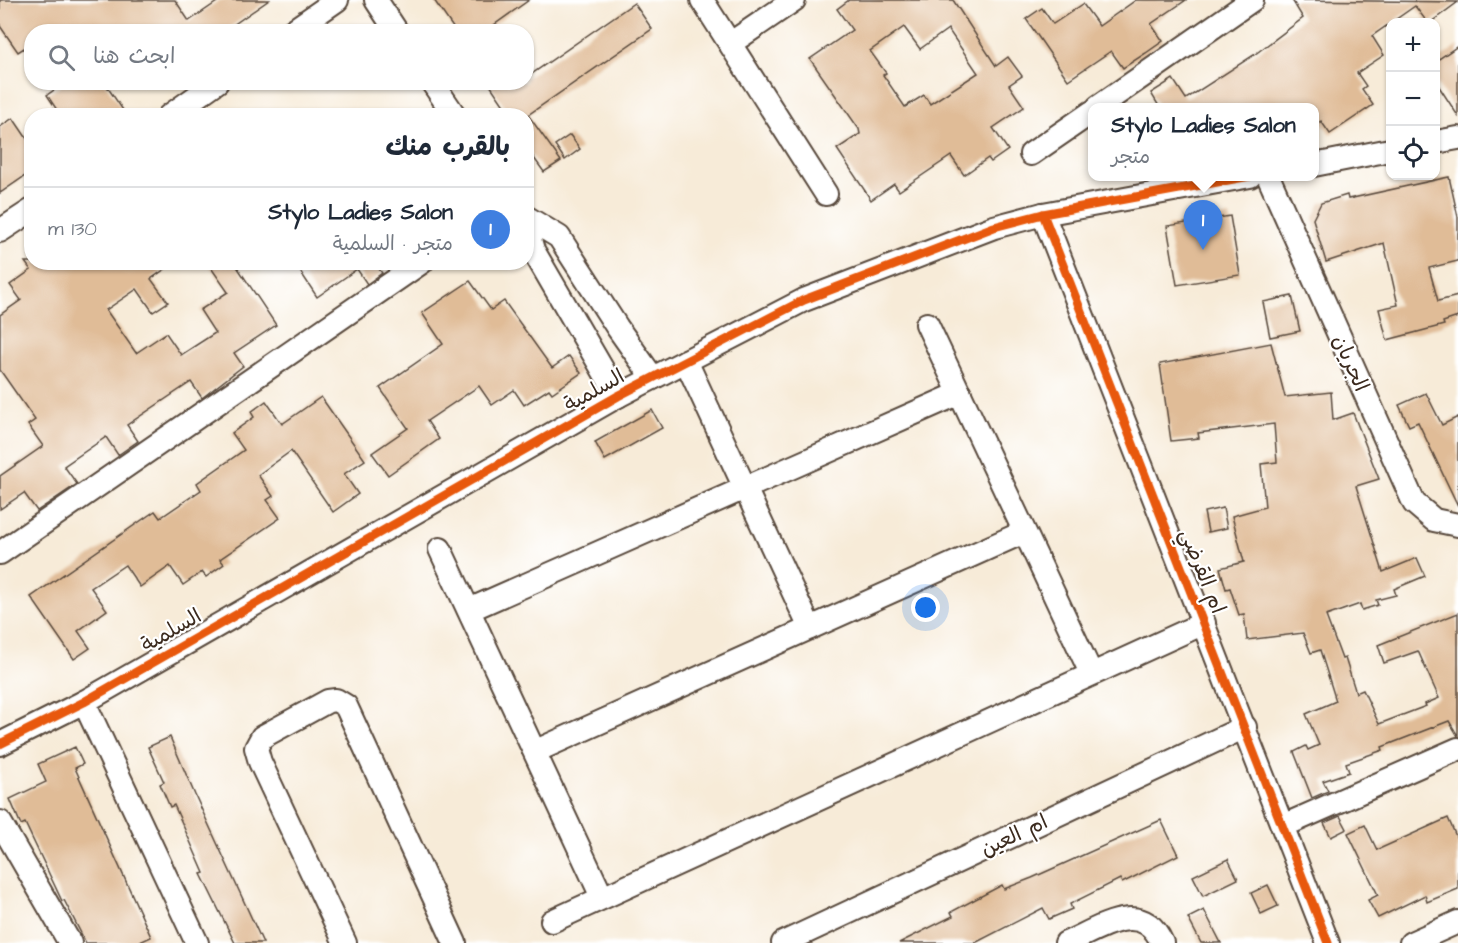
<!DOCTYPE html>
<html lang="ar">
<head>
<meta charset="utf-8">
<style>
	:root { --surface:#fff; --page:#f6f6f7; --text:#1f2937; --muted:#747a83; --line:#e0e1e3; --accent:#b45309 }
	body { margin:0; font-family:"Architects Daughter","Playpen Sans Arabic",sans-serif; background:var(--page); color:var(--text); direction:rtl }
	.controls { position:absolute; right:18px; top:18px; display:grid; overflow:hidden; border-radius:12px; box-shadow:0 2px 4px #0004 }
	.controls button { width:54px; height:54px; display:grid; place-items:center; padding:0; border:0; border-bottom:2px solid var(--line); background:var(--surface); color:var(--text); font:30px sans-serif }
	.you { position:absolute; left:926px; top:608px; width:21px; height:21px; margin:-15px; border:4px solid #fff; border-radius:50%; background:#1a73e8; box-shadow:0 0 0 9px #1a73e833 }
	.badge { display:grid; place-items:center; width:39px; height:39px; border-radius:50%; background:var(--accent); color:#fff; font-size:20px; font-weight:700 }
	.pin { position:absolute; translate:-50% -50px; filter:drop-shadow(0 2px 3px #0008) }
	.pin::after { content:''; position:absolute; top:32px; width:21px; height:18px; background:inherit; clip-path:polygon(0 0,100% 0,50% 100%) }
	.popup { position:absolute; left:1088px; top:103px; width:231px; height:78px; box-sizing:border-box; display:grid; place-content:center; border-radius:12px; background:var(--surface); filter:drop-shadow(0 2px 4px #0005); font-size:20px; white-space:nowrap; color:var(--muted) }
	.popup b { font-size:22px; color:var(--text) }
	.popup::after { content:''; position:absolute; left:50%; top:100%; margin-left:-12px; border:12px solid transparent; border-top-color:var(--surface) }
	.list { margin:0; padding:0; list-style:none }
	h2 { display:flex; justify-content:space-between; align-items:center; height:78px; margin:0; padding:0 24px; font-size:26px }
	h2 small { font-size:20px; font-weight:400; color:var(--muted) }
	.list li { display:grid; grid-template-columns:39px 1fr auto; gap:18px; align-items:center; box-sizing:border-box; height:84px; padding:0 24px; border-top:2px solid var(--line) }
	.list b { display:block; font-size:22px; white-space:nowrap }
	.list p { margin:0; font-size:20px; white-space:nowrap; color:var(--muted) }
	.list em { font-size:20px; font-style:normal; color:var(--muted) }
	.icon { flex:none; width:33px; height:33px; fill:none; stroke:currentColor; stroke-width:2; stroke-linecap:round; stroke-linejoin:round }
	.map { position:relative; flex:none; width:1458px; height:943px; overflow:hidden; direction:ltr }
	.search { position:absolute; background:var(--surface); box-shadow:0 2px 4px #0004; left:24px; top:24px; width:510px; height:66px; display:flex; align-items:center; gap:15px; box-sizing:border-box; padding:0 21px; border-radius:24px; color:var(--muted); font-size:22px }
	.panel { position:absolute; background:var(--surface); box-shadow:0 2px 4px #0004; left:24px; top:108px; width:510px; height:162px; border-radius:24px; direction:rtl }
	.map>svg:first-child { display:block }
	.building { fill:#e0bc97; fill-rule:evenodd }
	.lines { fill:none; stroke-linecap:round; stroke-linejoin:round }
	.street-casing { stroke:#57473a; stroke-width:26 }
	.street { stroke:#fff; stroke-width:22 }
	.cycleway-casing { stroke:#fff; stroke-width:13 }
	.cycleway { stroke:#e8590c; stroke-width:9 }
	.labels { text-anchor:middle; stroke-width:4.5; stroke-linejoin:round; paint-order:stroke }
	.street-label { font-size:21px; fill:#3b2a1e; stroke:#fff }
</style>
</head>
<body>
<div class="map">
<svg width="1458" height="943" viewBox="0 0 1458 943">
	<rect width="100%" height="100%" fill="#fff"/>
	<filter id="ink" filterUnits="userSpaceOnUse"><feTurbulence type="fractalNoise" baseFrequency=".0167" numOctaves="2"/><feDisplacementMap in="SourceGraphic" scale="12" xChannelSelector="R" yChannelSelector="G"/><feConvolveMatrix kernelMatrix="1 2 1 2 8 2 1 2 1" color-interpolation-filters="sRGB"/></filter>
	<filter id="wash" filterUnits="userSpaceOnUse"><feTurbulence type="fractalNoise" baseFrequency=".008" numOctaves="4" result="noise"/><feDisplacementMap in="SourceGraphic" scale="24" xChannelSelector="R" yChannelSelector="G"/><feGaussianBlur stdDeviation="1.35" result="paint"/><feColorMatrix in="noise" values="0 0 0 0 0 0 0 0 0 0 0 0 0 0 0 0 0 1.4 0 .05"/><feComposite in="paint" operator="in"/></filter>
	<g filter="url(#wash)">
		<rect width="100%" height="100%" fill="#f7ebd8"/>
		<g id="blocks">
			<g class="building">
				<path d="M0 0H175L189 21 220 0H269L223 32H32V43L18 52 0 26Z"/>
				<path d="M434 0H529L484 32H456Z"/>
				<path d="M849 0H953L996 66 1008 57 1022 76 1009 85 1024 107 993 128 1008 150 991 162 988 158 964 175 951 156 899 191 894 184 871 200 837 149 860 134 859 129 810 59 852 30 837 9ZM904 27 920 49 948 29 978 73 930 104 924 95 905 107 883 75 886 73 870 51Z"/>
				<path d="M1136 0H1186L1151 24 1163 41 1146 53 1123 68 1111 51 1068 80 1026 19 1042 8 1053 24 1083 4 1099 26Z"/>
				<path d="M1292 0 1458 2 1431 22H1427L1415 6 1372 36 1384 55 1357 73 1366 86 1362 89 1373 105 1330 134 1321 121 1314 126V108H1160L1151 93 1173 79 1186 99 1254 55 1303 18Z"/>
				<path d="M634 3 652 29 528 115 561 161 544 172 526 147V116H511L488 82H526V78Z"/>
				<path d="M1458 46V116L1436 82V61Z"/>
				<path d="M66 82H104L127 116H61L47 95Z"/>
				<path d="M13 118 32 146V171L0 193V127Z"/>
				<path d="M570 135 580 149 565 160 555 145Z"/>
				<path d="M1449 177 1458 217V261L1429 268 1438 301 1458 296V317L1443 322 1444 325 1387 340 1379 309 1398 305 1384 243 1326 262 1313 219 1321 203 1347 195 1348 199Z"/>
				<path d="M1230 216 1240 275 1177 285 1167 226Z"/>
				<path d="M25 262H175L151 279 168 302 153 312 137 289 106 310 136 353 166 333 181 355 215 333 200 310 228 292 207 262H234L276 325 234 353 243 366 202 398 191 382 127 425 138 441 118 455 106 437 64 466 77 484 37 511 24 493 0 509V476L43 446 28 425 35 420 0 370V315L21 300 10 285 31 270Z"/>
				<path d="M294 262H374L382 273 367 284 357 269 317 297Z"/>
				<path d="M470 281 491 310 504 301 552 368 569 356 581 373 552 393 549 389 524 405 514 390 492 405 479 386 427 421 439 439 388 475 372 453 408 428 380 388 443 344 422 313Z"/>
				<path d="M1292 296 1300 331 1270 337 1263 302Z"/>
				<path d="M1271 343 1285 397 1331 392 1333 420 1353 413 1379 479 1356 486 1383 572 1417 558 1425 576 1394 589 1396 595 1376 600 1378 605 1362 610 1360 604 1326 616 1342 659 1345 658 1356 693 1363 690 1379 724 1426 706 1425 704 1439 698 1418 651 1384 663 1378 645 1458 613V736L1449 721 1382 747 1383 750 1346 763 1349 772 1323 781 1328 791 1312 798 1294 752 1306 746 1308 750 1319 745 1306 714 1336 701 1320 650 1311 653 1303 633 1247 640 1244 614 1239 615 1230 588 1226 589 1220 568 1244 562 1232 516 1265 507 1261 464 1277 462 1274 424 1198 433 1199 438 1171 441 1160 364Z"/>
				<path d="M1426 393 1442 425 1458 417V506L1418 422 1409 426 1399 405Z"/>
				<path d="M321 397 365 460 344 474 358 494 333 512 291 451 258 475 273 496 267 500 280 518 220 559 224 564 206 577 202 572 183 585 170 566 140 587 125 565 91 588 107 610 78 631 90 648 74 659 31 597 155 511 160 518 201 490 197 483 244 450 232 433 254 417 251 412 266 401 282 424Z"/>
				<path d="M652 410 662 428 605 460 595 442Z"/>
				<path d="M1223 508 1227 528 1208 532 1204 512Z"/>
				<path d="M170 737 195 795 263 943H235L201 874 204 873 174 805 170 807 160 784 164 782 148 747Z"/>
				<path d="M75 747 83 764 75 768 151 937 138 943H86L64 900 62 901 25 823 21 825 10 799 46 782 38 764Z"/>
				<path d="M1340 816 1347 829 1331 837 1324 823Z"/>
				<path d="M1448 818 1458 841V889L1427 902 1425 895 1378 918 1368 900 1378 895 1348 833 1365 825 1377 850Z"/>
				<path d="M1161 820 1178 855 1122 883 1120 879 1070 904 1072 909 1049 919 1043 908 975 943H899L953 916 951 912 1002 885 1004 889 1032 878Z"/>
				<path d="M1228 859 1238 879 1203 896 1193 876Z"/>
				<path d="M1268 885 1278 906 1261 914 1251 893Z"/>
				<path d="M1204 910 1221 943H1201L1188 918Z"/>
			</g>
		</g>
	</g>
	<g filter="url(#ink)">
		<use href="#blocks" fill-opacity="0" stroke="#57473a" stroke-width="1.5"/>
		<g class="lines">
			<defs>
				<g id="street">
					<path d="M376 0 397 32"/>
					<path d="M702 0 826 194"/>
					<path d="M291 32 337 0"/>
					<path d="M731 43 794 0"/>
					<path d="M432 82 455 116"/>
					<path d="M1098 107 1252 0"/>
					<path d="M169 116 217 82"/>
					<path d="M1436 142 1458 138"/>
					<path d="M1031 154 1092 112"/>
					<path d="M1314 165 1390 150"/>
					<path d="M1268 176 1414 503 1434 520 1458 525"/>
					<path d="M1043 214 1328 943"/>
					<path d="M526 217 559 237 617 327 653 378"/>
					<path d="M526 226 533 250 618 396"/>
					<path d="M0 231 32 210"/>
					<path d="M927 324 1091 673"/>
					<path d="M686 361 810 628"/>
					<path d="M440 549 602 897"/>
					<path d="M0 553 422 262"/>
					<path d="M469 610 960 393"/>
					<path d="M84 702 197 943"/>
					<path d="M0 744 84 702 618 396 804 300 994 227 1043 214 1250 176"/>
					<path d="M536 751 1024 532"/>
					<path d="M0 822 70 943"/>
					<path d="M1283 826 1458 749"/>
					<path d="M552 921 1204 623"/>
					<path d="M345 943 260 762 256 748 262 737 328 701 336 700 346 706 455 943"/>
					<path d="M783 943 1245 727"/>
					<path d="M1066 943C1099 929 1142 897 1162 943"/>
					<path d="M1411 943 1458 922"/>
				</g>
			</defs>
			<use href="#street" class="street-casing"/>
			<use href="#street" class="street"/>
			<defs>
				<g id="cycleway">
					<path d="M1043 214 1328 943"/>
					<path d="M0 744 84 702 618 396 804 300 994 227 1043 214 1250 176"/>
				</g>
			</defs>
			<use href="#cycleway" class="cycleway-casing"/>
			<use href="#cycleway" class="cycleway"/>
		</g>
	</g>
	<g class="labels">
		<g class="street-label">
			<text transform="translate(1351 363) rotate(66)" y="7">الجريان</text>
			<text transform="translate(594 390) rotate(-29)" y="7">السلمية</text>
			<text transform="translate(1203 571) rotate(68)" y="7">ام القرضي</text>
			<text transform="translate(171 630) rotate(-30)" y="7">السلمية</text>
			<text transform="translate(1014 835) rotate(-25)" y="7">ام العين</text>
		</g>
	</g>
</svg>
<div class="controls">
<button>+</button>
<button>−</button>
<button><svg class="icon" aria-label="locate" viewBox="0 0 24 24"><circle cx="12" cy="12" r="6"/><path d="M12 2v4M12 18v4M2 12h4M18 12h4"/></svg></button>
</div>
<div class="you"></div>
<div class="pin badge" style="left:1203px;top:250px;background:#3f7fe0">1</div>
<div class="popup"><b>Stylo Ladies Salon</b>متجر</div>
<div class="search"><svg class="icon" aria-label="search" viewBox="0 0 24 24"><circle cx="10" cy="10" r="6"/><path d="M15 15l6 6"/></svg>ابحث هنا</div>
<section class="panel">
<h2>بالقرب منك<small></small></h2>
<ul class="list">
<li><span class="badge" style="background:#3f7fe0">1</span><div><b>Stylo Ladies Salon</b><p>متجر · السلمية</p></div><em>130 m</em></li>
</ul>
</section>
</div>
</body>
</html>
